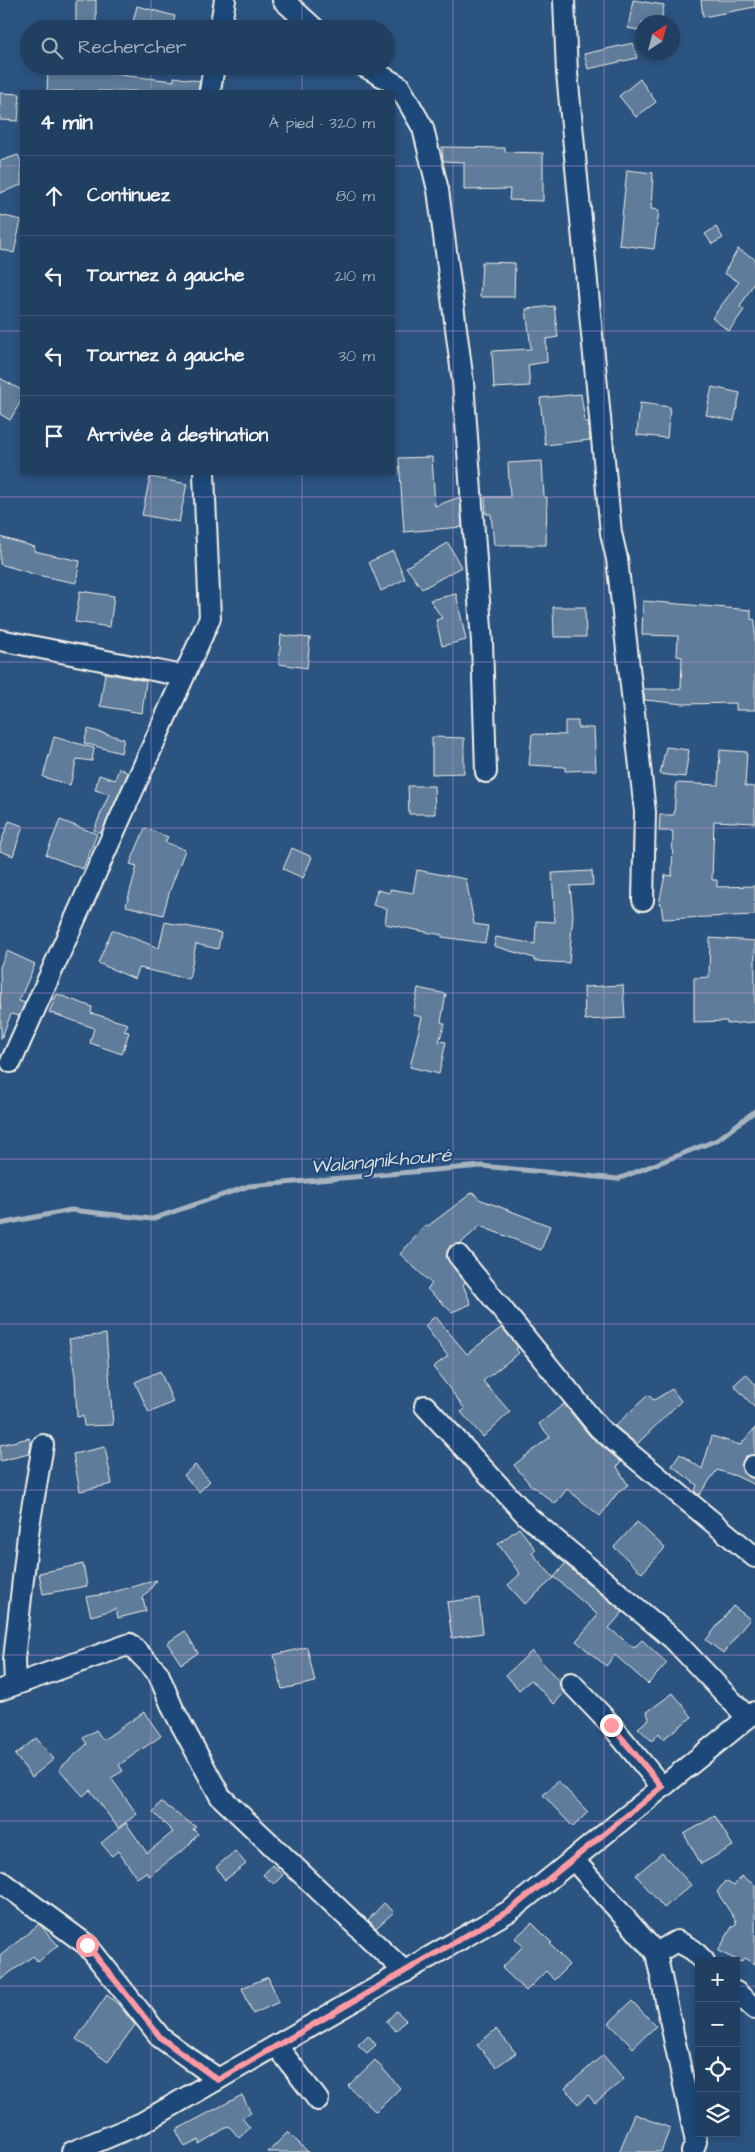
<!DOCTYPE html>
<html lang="fr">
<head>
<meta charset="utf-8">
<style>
	:root { --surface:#213f61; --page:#2d4a6a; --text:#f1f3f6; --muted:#a2afbd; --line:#3e5876 }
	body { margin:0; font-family:"Architects Daughter",sans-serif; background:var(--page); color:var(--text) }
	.controls { position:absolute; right:15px; bottom:15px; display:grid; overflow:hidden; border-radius:0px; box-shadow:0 2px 8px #0003 }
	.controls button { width:45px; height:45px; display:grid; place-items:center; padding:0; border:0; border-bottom:1px solid var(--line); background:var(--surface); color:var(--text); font:25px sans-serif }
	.compass { position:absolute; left:635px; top:15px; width:45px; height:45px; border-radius:50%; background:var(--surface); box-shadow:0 2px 8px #0003; rotate:36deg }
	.stop { position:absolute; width:15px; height:15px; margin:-11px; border:4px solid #ff9aa2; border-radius:50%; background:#fff }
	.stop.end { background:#ff9aa2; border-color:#fff; box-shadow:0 1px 5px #0008 }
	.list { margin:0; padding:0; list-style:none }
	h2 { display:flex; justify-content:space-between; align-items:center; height:65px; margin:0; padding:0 20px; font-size:21px }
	h2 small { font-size:16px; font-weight:400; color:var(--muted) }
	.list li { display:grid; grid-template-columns:32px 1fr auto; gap:15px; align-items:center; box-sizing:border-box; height:80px; padding:0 20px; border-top:1px solid var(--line) }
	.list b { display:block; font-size:19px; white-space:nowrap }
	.list em { font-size:16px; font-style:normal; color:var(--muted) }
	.icon { flex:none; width:28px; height:28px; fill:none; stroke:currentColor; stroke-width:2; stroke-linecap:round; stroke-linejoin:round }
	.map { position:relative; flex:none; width:755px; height:2152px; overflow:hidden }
	.search { position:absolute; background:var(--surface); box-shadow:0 2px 8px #0003; left:20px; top:20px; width:375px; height:55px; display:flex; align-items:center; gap:12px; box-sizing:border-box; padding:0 18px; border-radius:28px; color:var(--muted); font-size:19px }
	.panel { position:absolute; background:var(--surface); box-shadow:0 2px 8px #0003; left:20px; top:90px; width:375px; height:385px; border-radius:0px }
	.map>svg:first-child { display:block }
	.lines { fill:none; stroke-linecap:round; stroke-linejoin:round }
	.stream { stroke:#a7b4c0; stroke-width:5 }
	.building { fill:#5e7b9a; stroke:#f4f1e8 }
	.street-casing { stroke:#f4f1e8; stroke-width:24 }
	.street { stroke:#1f4a7a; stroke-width:20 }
	.route { stroke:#ff9aa2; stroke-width:6 }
	.grid { fill:none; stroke:#be98d6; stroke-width:1; stroke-opacity:0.55 }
	.labels { text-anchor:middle; stroke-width:4.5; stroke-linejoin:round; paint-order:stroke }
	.water-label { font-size:20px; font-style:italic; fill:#dadddb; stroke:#1f4a7a }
</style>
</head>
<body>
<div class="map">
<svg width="755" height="2152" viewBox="0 0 755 2152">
	<rect width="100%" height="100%" fill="#2c5481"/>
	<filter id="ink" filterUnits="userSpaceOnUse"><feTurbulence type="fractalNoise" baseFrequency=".02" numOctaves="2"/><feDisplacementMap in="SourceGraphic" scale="10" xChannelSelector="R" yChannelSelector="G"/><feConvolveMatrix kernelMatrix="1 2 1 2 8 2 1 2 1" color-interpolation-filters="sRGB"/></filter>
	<g filter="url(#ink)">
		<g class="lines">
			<path class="stream" d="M0 1224 71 1210 152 1219 249 1186 481 1166 618 1179 717 1140 755 1111"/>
		</g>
		<g class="building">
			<rect x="76" y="0" width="20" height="25"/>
			<path d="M633 0 664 5 661 22H642V31L628 28Z"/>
			<path d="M701 0H755V7L703 17Z"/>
			<path d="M137 6 175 16 172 29H131Z"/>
			<path d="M633 43 637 58 588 69 584 54Z"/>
			<path d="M48 66H110V74L174 81V77L200 81 198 91H47Z"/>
			<path d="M640 79 656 102 636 117 619 96Z"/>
			<path d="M0 93 20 94 18 121 0 120Z"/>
			<path d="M442 147 505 148V152L543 153V201L509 200 510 189 464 190V162L443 161Z"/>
			<path d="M18 155 21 162V185L0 193V161Z"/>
			<path d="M627 170 653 173 651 209 659 210 654 249 619 245Z"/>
			<path d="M0 215 21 220 14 253 0 249Z"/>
			<path d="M716 227 723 238 712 244 705 234Z"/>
			<path d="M738 249 755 259V281L740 307 744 310 729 331 712 318 739 282 724 273Z"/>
			<path d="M482 262 515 263 514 297H480Z"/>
			<path d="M554 306 558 337 546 339 547 362 528 365 530 386 494 388 492 351 531 349 526 309Z"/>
			<path d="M0 378 21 390V401L10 420 0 414Z"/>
			<path d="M712 387 740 393 734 421 706 415Z"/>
			<path d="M581 394 585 422H588L590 440 545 445 540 398Z"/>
			<path d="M640 403 670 407 667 438 637 435Z"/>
			<path d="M432 457 435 506 460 497 462 527 404 532 399 458Z"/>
			<path d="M542 461 544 497H547L546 545H494L491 514H486L485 497H510L508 463Z"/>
			<path d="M150 477 187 484 179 522 142 515Z"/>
			<path d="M0 537 35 547 34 551 80 561 76 583 37 575 0 564Z"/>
			<path d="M448 543 461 567 422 589 406 567Z"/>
			<path d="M393 551 405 579 381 591 369 562Z"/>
			<path d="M80 591 114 596 110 627 75 622Z"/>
			<path d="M456 594 466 640 442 646 436 620 442 618 430 600Z"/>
			<path d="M643 601 751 610V619L755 620V710H736V703L684 704 645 700 643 689H681L682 657 677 656 678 636 642 635Z"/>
			<path d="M553 607H585L586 637H554Z"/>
			<path d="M281 635 310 638 307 668 279 664Z"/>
			<path d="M105 673 146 681 142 713 100 706Z"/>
			<path d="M565 721H578V728H594L596 770 565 771V767L529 765 532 734 565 735Z"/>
			<path d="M88 729 124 739 121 753 84 743Z"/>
			<path d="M54 737 94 748 92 761 77 759 70 785 43 777Z"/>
			<path d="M432 737 464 738V773L432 774Z"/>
			<path d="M666 747 689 750 685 777 660 774Z"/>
			<path d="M720 750 747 752 745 786 755 787V823L714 821 712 880H717V887L755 886V915L663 919 661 904H659L665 875 672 876 673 831H659L660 815H674L676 783 718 785Z"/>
			<path d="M119 768 128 773 101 833 94 830 109 794 95 790 99 775 115 780Z"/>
			<path d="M408 786H434L435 814H409Z"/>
			<path d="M60 820 97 834 83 869 46 855Z"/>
			<path d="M9 821 23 826 13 856 0 851V845Z"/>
			<path d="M145 828 168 837 165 842 185 850 170 890 163 915 126 906 137 866 130 864Z"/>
			<path d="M292 848 312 857 303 878 283 869Z"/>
			<path d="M417 870 466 879 474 924 488 926 485 943 442 937V935L385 924 387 909 373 905 377 890 390 893V889L413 893Z"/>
			<path d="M592 871 593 885 570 886 573 914 569 963 534 961V958L494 946 496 937 535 944 536 921 555 922 552 873Z"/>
			<path d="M165 922 221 933 218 949 196 944 189 979 139 968 135 979 98 963 112 930 159 948Z"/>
			<path d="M710 938 755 941V1022L727 1024V1021L694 1022V978L709 977Z"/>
			<path d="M7 951 35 964 19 1001 25 1003 19 1016 11 1014 1 1039 0 967Z"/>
			<path d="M623 985 625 1018 585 1020 584 987Z"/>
			<path d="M418 988 446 994 441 1022 445 1024 439 1041 446 1042 439 1074 410 1067 422 1017 413 1015Z"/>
			<path d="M57 994 92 1007 91 1013 128 1024 124 1031 129 1032 122 1054 90 1043 94 1028 49 1012Z"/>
			<path d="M473 1192 479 1199 550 1226 541 1250 480 1226 460 1244 450 1246 446 1257 465 1282 463 1285 471 1304 452 1312 427 1289 432 1284 400 1254 426 1225 428 1226Z"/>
			<path d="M435 1316 467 1354 502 1327 518 1347 516 1349 519 1353 483 1381 510 1412 483 1437 461 1412 465 1409 433 1367 448 1356 425 1326Z"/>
			<path d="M106 1334 113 1425 84 1426 83 1416 77 1417 75 1376 69 1339Z"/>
			<path d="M160 1371 173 1402 149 1413 135 1382Z"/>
			<path d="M746 1374 755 1384V1408L734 1385Z"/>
			<path d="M672 1389 681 1401 637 1444 615 1426 648 1395 654 1400Z"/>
			<path d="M564 1404 590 1436 621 1462 617 1467 628 1485 619 1491 600 1516 567 1489 555 1504 534 1487 533 1488 514 1465 550 1437 539 1424Z"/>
			<path d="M755 1428V1455L746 1456 741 1466 743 1473 755 1479V1485L736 1476 717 1470 699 1495 695 1492 697 1485 672 1466 680 1454 702 1469 712 1436 740 1445Z"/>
			<path d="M29 1438 31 1445 29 1454 0 1461V1445Z"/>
			<path d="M105 1447 112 1484 80 1491 73 1454Z"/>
			<path d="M195 1465 210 1481 199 1492 184 1475Z"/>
			<path d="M637 1522 665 1548 642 1573 614 1547Z"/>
			<path d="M519 1528 536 1550 532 1553 554 1578 525 1604 508 1585 520 1574 498 1544Z"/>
			<path d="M83 1564 87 1586 43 1594 39 1573Z"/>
			<path d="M565 1564 623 1612 609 1628 634 1648 642 1640 667 1663 648 1684 615 1655 606 1666 576 1641 598 1615 554 1577Z"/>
			<path d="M157 1580 143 1598 146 1611 118 1618 116 1609 91 1616 86 1597 106 1594Z"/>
			<path d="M479 1598 483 1633 452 1638 447 1602Z"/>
			<path d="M733 1606 750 1619 723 1653 706 1640Z"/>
			<path d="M185 1631 198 1653 181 1664 167 1643Z"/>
			<path d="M307 1647 315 1682 282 1689 274 1655Z"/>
			<path d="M532 1651 560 1682V1686L564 1693 554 1704 531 1680 519 1690 506 1675Z"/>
			<path d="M673 1693 692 1717 663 1739 659 1733 652 1741 638 1728 649 1719 647 1712Z"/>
			<path d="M144 1712 161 1736 119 1765 123 1771 111 1778 137 1814 118 1828 90 1790 83 1796 59 1769 87 1744 83 1738 96 1730 103 1740Z"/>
			<path d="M36 1738 54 1759 32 1777 15 1755Z"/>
			<path d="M558 1781 588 1812 573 1827 543 1795Z"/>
			<path d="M161 1802 196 1827 193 1829 198 1834 187 1847 149 1876 146 1872 137 1878 118 1851 112 1856 101 1843 126 1823 147 1853 173 1832 153 1812Z"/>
			<path d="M715 1816 733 1846 701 1864 684 1834Z"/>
			<path d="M235 1851 246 1864 225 1880 216 1867Z"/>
			<path d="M662 1853 691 1885 664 1908 636 1875Z"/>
			<path d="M272 1865 283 1875 274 1884 263 1875Z"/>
			<path d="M741 1876 755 1885V1964L744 1958 741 1962 718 1951 732 1927 736 1924V1921L717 1892 725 1881 734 1886Z"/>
			<path d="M384 1903 394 1912 376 1928 368 1920Z"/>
			<path d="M532 1923 552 1943 550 1944 569 1965 554 1980 546 1971 526 1991 502 1968 523 1946 515 1938Z"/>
			<path d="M39 1924 58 1945 38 1962 33 1956 0 1980V1956Z"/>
			<path d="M268 1977 279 2002 253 2014 242 1988Z"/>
			<path d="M107 1995 118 2004 135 2025 108 2062 76 2039Z"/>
			<path d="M632 2001 656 2026 633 2048 609 2023Z"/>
			<path d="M396 2011 406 2020 396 2031 386 2022Z"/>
			<path d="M496 2029 516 2053 496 2067 477 2045Z"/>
			<path d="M368 2035 376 2045 367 2053 358 2045Z"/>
			<path d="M603 2055 624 2079 595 2103 588 2095 578 2104 565 2088Z"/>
			<path d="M375 2060 400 2088 376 2112 348 2086Z"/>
			<path d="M242 2095 251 2113 242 2118 250 2128 239 2138 229 2126 199 2144V2140L185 2147 176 2130Z"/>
			<path d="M635 2114 670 2128 661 2152H619Z"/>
			<path d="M288 2132 308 2152H268Z"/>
		</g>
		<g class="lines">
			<defs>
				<g id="street">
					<path d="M283 0 315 29"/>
					<path d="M564 0 567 73 611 533 617 559 645 812 643 900"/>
					<path d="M220 29 225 0"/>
					<path d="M364 66 399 86 423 128 438 190 463 382 482 642 486 772"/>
					<path d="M210 91 214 66"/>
					<path d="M0 640 183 676"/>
					<path d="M11 1062 210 618 204 474"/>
					<path d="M458 1255 599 1428 755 1557"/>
					<path d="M425 1406 527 1516 673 1639 747 1717"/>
					<path d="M753 1466 755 1467"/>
					<path d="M571 1683 611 1725 662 1787"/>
					<path d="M15 1684 14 1659 29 1526 43 1445"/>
					<path d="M0 1690 130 1644 158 1673 173 1709 220 1796 405 1972"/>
					<path d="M573 1859 656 1953 696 2142 692 2152"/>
					<path d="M0 1881 87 1945 161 2038 218 2079"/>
					<path d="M656 1953 677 1941 693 1950 704 1961"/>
					<path d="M736 1992 755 2009"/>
					<path d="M277 2046 318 2100"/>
					<path d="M72 2152 142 2123 511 1910 755 1712"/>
				</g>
			</defs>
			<use href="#street" class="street-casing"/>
			<use href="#street" class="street"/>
		</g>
	</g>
	<g class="lines" filter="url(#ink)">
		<path class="route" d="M87 1945 161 2038 218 2080 510 1910 662 1787 611 1725"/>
	</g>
	<path class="grid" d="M151 0V29M302 0V29M453 0V2152M604 0V2152M151 66V91M302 66V91M0 166H21M394 166H755M0 331H21M394 331H755M151 474V2152M302 474V2152M0 497H755M0 662H755M0 828H755M0 993H755M0 1159H755M0 1324H755M0 1490H755M0 1655H755M0 1821H755M0 1986H699M736 1986H755"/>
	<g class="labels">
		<g class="water-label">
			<text transform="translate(381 1160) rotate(-5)" y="7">Walangnikhouré</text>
		</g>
	</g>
</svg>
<div class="controls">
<button>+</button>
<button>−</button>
<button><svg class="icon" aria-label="locate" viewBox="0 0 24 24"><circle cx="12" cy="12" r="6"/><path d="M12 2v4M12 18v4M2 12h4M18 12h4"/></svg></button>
<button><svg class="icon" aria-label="layers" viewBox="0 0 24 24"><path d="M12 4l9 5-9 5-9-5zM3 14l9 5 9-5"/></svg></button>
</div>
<svg class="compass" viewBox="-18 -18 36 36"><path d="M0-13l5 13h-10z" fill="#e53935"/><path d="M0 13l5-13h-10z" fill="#a2afbd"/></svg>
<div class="stop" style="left:87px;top:1945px"></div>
<div class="stop end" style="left:611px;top:1725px"></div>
<div class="search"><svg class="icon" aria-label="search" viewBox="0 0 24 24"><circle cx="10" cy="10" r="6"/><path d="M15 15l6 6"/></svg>Rechercher</div>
<section class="panel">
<h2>4 min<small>À pied · 320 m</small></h2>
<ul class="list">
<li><svg class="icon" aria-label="ahead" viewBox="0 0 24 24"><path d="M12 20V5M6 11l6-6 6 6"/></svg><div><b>Continuez</b></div><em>80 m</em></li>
<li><svg class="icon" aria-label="left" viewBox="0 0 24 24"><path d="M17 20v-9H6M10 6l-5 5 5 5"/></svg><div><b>Tournez à gauche</b></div><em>210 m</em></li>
<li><svg class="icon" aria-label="left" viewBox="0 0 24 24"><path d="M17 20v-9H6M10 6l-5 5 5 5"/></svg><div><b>Tournez à gauche</b></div><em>30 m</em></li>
<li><svg class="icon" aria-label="arrive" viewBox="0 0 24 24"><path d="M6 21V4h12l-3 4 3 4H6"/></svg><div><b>Arrivée à destination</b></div></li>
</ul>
</section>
</div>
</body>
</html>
